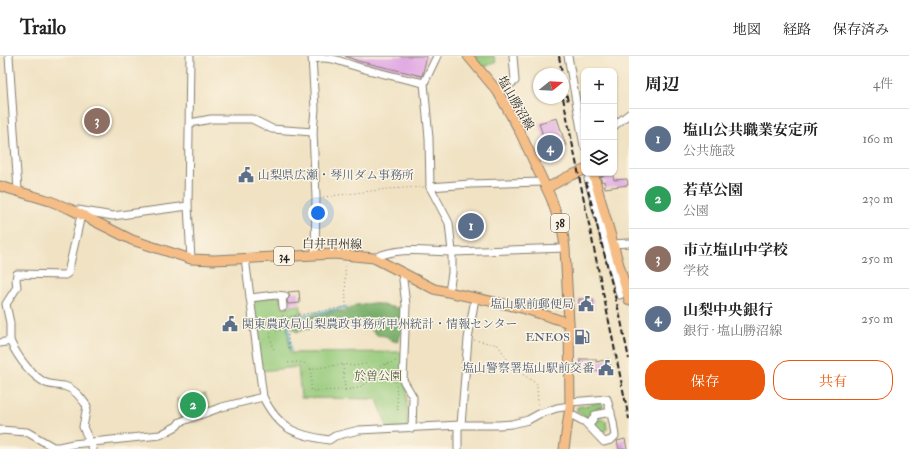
<!DOCTYPE html>
<html lang="ja">
<head>
<meta charset="utf-8">
<style>
	:root { --surface:#fff; --page:#f2f2f2; --text:#222; --muted:#767676; --line:#e0e0e0; --accent:#ea580c }
	body { margin:0; font-family:"IM FELL Double Pica","Noto Serif JP",serif; background:var(--page); color:var(--text) }
	.controls { position:absolute; right:12px; top:12px; display:grid; overflow:hidden; border-radius:8px; box-shadow:0 1px 3px #0004 }
	.controls button { width:36px; height:36px; display:grid; place-items:center; padding:0; border:0; border-bottom:1px solid var(--line); background:var(--surface); color:var(--text); font:20px sans-serif }
	.compass { position:absolute; left:533px; top:12px; width:36px; height:36px; border-radius:50%; background:var(--surface); box-shadow:0 1px 3px #0004; rotate:72deg }
	.you { position:absolute; left:318px; top:157px; width:14px; height:14px; margin:-10px; border:3px solid #fff; border-radius:50%; background:#1a73e8; box-shadow:0 0 0 6px #1a73e833 }
	.badge { display:grid; place-items:center; width:26px; height:26px; border-radius:50%; background:var(--accent); color:#fff; font-size:13px; font-weight:700 }
	.pin { position:absolute; translate:-50% -50%; border:2px solid #fff; box-shadow:0 1px 4px #0006 }
	.list { margin:0; padding:0; list-style:none }
	h2 { display:flex; justify-content:space-between; align-items:center; height:52px; margin:0; padding:0 16px; font-size:17px }
	h2 small { font-size:13px; font-weight:400; color:var(--muted) }
	.list li { display:grid; grid-template-columns:26px 1fr auto; gap:12px; align-items:center; box-sizing:border-box; height:60px; padding:0 16px; border-top:1px solid var(--line) }
	.list b { display:block; font-size:15px; white-space:nowrap }
	.list p { margin:0; font-size:13px; white-space:nowrap; color:var(--muted) }
	.list em { font-size:13px; font-style:normal; color:var(--muted) }
	.actions { display:flex; gap:8px; padding:12px 16px }
	.actions a { flex:1; padding:9px 0; border:1px solid var(--accent); border-radius:16px; text-align:center; font-size:14px; color:var(--accent) }
	.actions .main { background:var(--accent); color:#fff }
	.icon { flex:none; width:22px; height:22px; fill:none; stroke:currentColor; stroke-width:2; stroke-linecap:round; stroke-linejoin:round }
	.map { position:relative; flex:none; width:629px; height:393px; overflow:hidden }
	header { display:flex; align-items:center; gap:24px; box-sizing:border-box; height:56px; padding:0 20px; background:var(--surface); border-bottom:1px solid var(--line) }
	header strong { font-size:19px }
	nav { display:flex; gap:22px; margin-inline-start:auto; font-size:14px }
	main { display:flex }
	aside { flex:1; background:var(--surface) }
	.map>svg:first-child { display:block }
	.green { fill:#96ca7b; stroke:#59734c }
	.forest { fill:#78ae6b; stroke:#4a6544 }
	.lines { fill:none; stroke-linecap:round; stroke-linejoin:round }
	.stream { stroke:#44aec3; stroke-width:2 }
	.building { fill:#dfa5e3 }
	.minor-casing { stroke:#867f70; stroke-width:9 }
	.major-casing { stroke:#867f70; stroke-width:11 }
	.path { stroke:#867f70; stroke-width:1; stroke-dasharray:1 3; stroke-linecap:butt }
	.minor { stroke:#fff; stroke-width:7 }
	.major { stroke:#f6be87; stroke-width:9 }
	.rail { stroke:#1c1c1c; stroke-width:2; stroke-dasharray:6 3; stroke-linecap:butt }
	.labels { text-anchor:middle; stroke-width:3; stroke-linejoin:round; paint-order:stroke }
	.shield { fill:#fcf5e5; stroke:#5f5d58; stroke-width:1 }
	.shield-label { font-size:11px; font-weight:bold; fill:#1c1c1c }
	.street-label { font-size:12px; fill:#1c1c1c; stroke:#fcf5e5 }
	.service-label { font-size:12px; fill:#4e5e75; stroke:#fcf5e5; text-anchor:end }
	.park-label { font-size:12px; fill:#47593d; stroke:#fcf5e5 }
</style>
</head>
<body>
<header>
<strong>Trailo</strong>
<nav><a>地図</a><a>経路</a><a>保存済み</a></nav>
</header>
<main>
<div class="map">
<svg width="629" height="393" viewBox="0 0 629 393">
	<rect width="100%" height="100%" fill="#fcf5e5"/>
	<filter id="ink" filterUnits="userSpaceOnUse"><feTurbulence type="fractalNoise" baseFrequency=".025" numOctaves="2"/><feDisplacementMap in="SourceGraphic" scale="8" xChannelSelector="R" yChannelSelector="G"/><feConvolveMatrix kernelMatrix="1 2 1 2 8 2 1 2 1" color-interpolation-filters="sRGB"/></filter>
	<filter id="wash" filterUnits="userSpaceOnUse"><feTurbulence type="fractalNoise" baseFrequency=".012" numOctaves="4" result="noise"/><feDisplacementMap in="SourceGraphic" scale="16" xChannelSelector="R" yChannelSelector="G"/><feGaussianBlur stdDeviation="0.9" result="paint"/><feColorMatrix in="noise" values="0 0 0 0 0 0 0 0 0 0 0 0 0 0 0 0 0 1.4 0 .05"/><feComposite in="paint" operator="in"/></filter>
	<g filter="url(#wash)">
		<rect width="100%" height="100%" fill="#f0e2c3"/>
		<g class="green">
			<path d="M468 0H494L496 6 480 13Z"/>
			<path d="M280 240 281 251 300 249 302 257 286 261 290 297 403 296 407 331V372L388 373 377 343 301 342 298 311 260 315 250 244Z"/>
			<path d="M205 338 210 354 180 364 177 343 189 340Z"/>
			<path d="M602 346 603 351C597 352 593 352 590 358L591 362 589 363 577 355V351Z"/>
			<path d="M604 363 606 365 607 373 603 376 597 372 594 368 597 364Z"/>
		</g>
		<path class="forest" d="M373 247 401 253C404 265 403 275 398 286L390 284 386 280 377 279 366 269 353 267 321 273H304L297 276 293 273V265L333 255H344L356 249Z"/>
		<g class="lines">
			<path class="stream" d="M291 294 288 262 347 251"/>
		</g>
		<g id="blocks">
			<g class="building">
				<path d="M345 0H427L422 20 358 5Z"/>
				<path d="M557 62 566 90 548 96 539 67Z"/>
				<path d="M612 117 614 124 627 123 628 129 605 132 604 125 602 126 600 121Z"/>
				<path d="M299 235 300 247 288 248 287 244 290 240 288 236Z"/>
				<path d="M579 243H593L594 254H579Z"/>
				<path d="M580 303H596V306L609 303 611 313 601 315 582 314 580 312Z"/>
				<path d="M625 383 627 393H619L617 385Z"/>
			</g>
		</g>
	</g>
	<g filter="url(#ink)">
		<use href="#blocks" fill-opacity="0" stroke="#867f70" stroke-width="1"/>
		<g class="lines">
			<defs>
				<g id="minor">
					<path d="M9 0 18 134"/>
					<path d="M190 0 188 150 191 203"/>
					<path d="M312 0 315 53 313 76 316 141 315 199"/>
					<path d="M437 0 424 27 429 82 430 131 449 167 452 196V217L449 236"/>
					<path d="M568 0 584 90"/>
					<path d="M313 3C331 0 339 5 355 10 377 17 401 22 424 27"/>
					<path d="M498 36 515 25 513 0"/>
					<path d="M190 67 211 63H252L272 73 313 76"/>
					<path d="M614 70 629 58"/>
					<path d="M594 119 588 123 620 239"/>
					<path d="M430 131 470 128 544 126"/>
					<path d="M78 154 113 160 188 150"/>
					<path d="M612 188 629 187"/>
					<path d="M245 202 263 341C279 373 295 379 329 384L335 380 359 374 461 369H499L512 368 528 364 539 358 557 352 570 350"/>
					<path d="M374 202C401 190 426 196 454 196 491 195 528 193 565 192"/>
					<path d="M402 216 406 249 403 324 413 341 412 372"/>
					<path d="M282 240 283 251"/>
					<path d="M250 242 275 239 285 240"/>
					<path d="M10 285C18 301 29 318 46 327 51 329 58 329 64 330 75 333 81 342 87 350L83 371 93 393"/>
					<path d="M0 287 10 285V267L6 248 17 231 16 224 17 218 65 219 68 217 81 159"/>
					<path d="M570 358 585 366 604 386 611 384 615 380 613 366 607 343 570 346"/>
					<path d="M461 369 468 283 475 242"/>
					<path d="M589 370 595 359 611 356"/>
					<path d="M0 375V374L27 376 53 391H59L73 388 160 379 177 370 180 366 222 351 263 341"/>
					<path d="M458 393V370"/>
				</g>
				<g id="major">
					<path d="M468 0 498 36 518 72 551 142 563 177 565 192 569 267 570 350 564 393"/>
					<path d="M593 117 629 244"/>
					<path d="M0 130 50 145 70 153 132 184 191 203 214 204 315 199 334 198 374 202 434 233 522 252 569 267"/>
					<path d="M547 132 567 121 584 114"/>
				</g>
			</defs>
			<use href="#minor" class="minor-casing"/>
			<use href="#major" class="major-casing"/>
			<g class="path">
				<path d="M323 141 387 133 424 131"/>
				<path d="M474 284 498 289 513 312 537 328 538 350"/>
				<path d="M289 292 286 261 346 251 345 208"/>
				<path d="M274 293 272 290 270 276 282 274 283 257"/>
				<path d="M288 307C298 306 304 304 311 313L343 308 353 310 366 308 370 314 375 315 382 309 397 305"/>
				<path d="M385 308 383 317 392 322 396 327 398 356"/>
				<path d="M343 309 345 334"/>
				<path d="M311 313V335L345 334 358 332 372 324 375 316"/>
				<path d="M372 324 377 323 383 318"/>
				<path d="M621 390 622 393"/>
			</g>
			<use href="#minor" class="minor"/>
			<use href="#major" class="major"/>
			<g class="rail">
				<path d="M559 0 562 18"/>
				<path d="M563 21 568 46"/>
				<path d="M563 42 629 363"/>
				<path d="M586 126 620 260 629 303"/>
			</g>
		</g>
	</g>
	<defs>
		<symbol id="civic-bare" viewBox="-9 -9 18 18"><path d="M-.6-6.5H3V-4.5H.6V-3L4-1V1h2V6H-6V1h2V-1L-.6-3ZM-1.2 2.5V6h2.4V2.5Z" fill="#5c6f8a" stroke="#fcf5e5" stroke-width="2.5" paint-order="stroke"/></symbol>
		<symbol id="fuel-bare" viewBox="-9 -9 18 18"><path d="M-5.5-6h7V0h2V4h1.3V-2.5L3-4.5l.8-.8L6-3V5H2.5V1h-1V6h-7ZM-4.2-4.7v3.2H.2V-4.7Z" fill="#5c6f8a" stroke="#fcf5e5" stroke-width="2.5" paint-order="stroke"/></symbol>
	</defs>
	<g fill-rule="evenodd">
		<use href="#civic-bare" x="235" y="108" width="22" height="22"/>
		<use href="#civic-bare" x="575" y="237" width="22" height="22"/>
		<use href="#civic-bare" x="219" y="257" width="22" height="22"/>
		<use href="#fuel-bare" x="571" y="270" width="22" height="22"/>
		<use href="#civic-bare" x="595" y="301" width="22" height="22"/>
	</g>
	<g class="labels">
		<g class="shield">
			<rect x="551" y="158" width="18" height="18" rx="3"/>
			<rect x="274" y="191" width="20" height="18" rx="3"/>
		</g>
		<g class="shield-label">
			<text x="560" y="171">38</text>
			<text x="284" y="204">34</text>
		</g>
		<g class="street-label">
			<text transform="translate(516 47) rotate(60)" y="4">塩山勝沼線</text>
			<text transform="translate(332 188) rotate(1)" y="4">白井甲州線</text>
		</g>
		<g class="service-label">
			<text x="258" y="123" text-anchor="start">山梨県広瀬・琴川ダム事務所</text>
			<text x="574" y="252">塩山駅前郵便局</text>
			<text x="242" y="272" text-anchor="start">関東農政局山梨農政事務所甲州統計・情報センター</text>
			<text x="570" y="285">ENEOS</text>
			<text x="594" y="316">塩山警察署塩山駅前交番</text>
		</g>
		<g class="park-label">
			<text x="378" y="324">於曽公園</text>
		</g>
	</g>
</svg>
<div class="controls">
<button>+</button>
<button>−</button>
<button><svg class="icon" aria-label="layers" viewBox="0 0 24 24"><path d="M12 4l9 5-9 5-9-5zM3 14l9 5 9-5"/></svg></button>
</div>
<svg class="compass" viewBox="-18 -18 36 36"><path d="M0-13l5 13h-10z" fill="#e53935"/><path d="M0 13l5-13h-10z" fill="#767676"/></svg>
<div class="you"></div>
<div class="pin badge" style="left:471px;top:170px;background:#5c6f8a">1</div>
<div class="pin badge" style="left:193px;top:349px;background:#2e9e5b">2</div>
<div class="pin badge" style="left:97px;top:65px;background:#8d6e63">3</div>
<div class="pin badge" style="left:550px;top:92px;background:#5c6f8a">4</div>
</div>
<aside>
<h2>周辺<small>4件</small></h2>
<ul class="list">
<li><span class="badge" style="background:#5c6f8a">1</span><div><b>塩山公共職業安定所</b><p>公共施設</p></div><em>160 m</em></li>
<li><span class="badge" style="background:#2e9e5b">2</span><div><b>若草公園</b><p>公園</p></div><em>230 m</em></li>
<li><span class="badge" style="background:#8d6e63">3</span><div><b>市立塩山中学校</b><p>学校</p></div><em>250 m</em></li>
<li><span class="badge" style="background:#5c6f8a">4</span><div><b>山梨中央銀行</b><p>銀行 · 塩山勝沼線</p></div><em>250 m</em></li>
</ul>
<div class="actions"><a class="main">保存</a><a>共有</a></div>
</aside>
</main>
</body>
</html>
